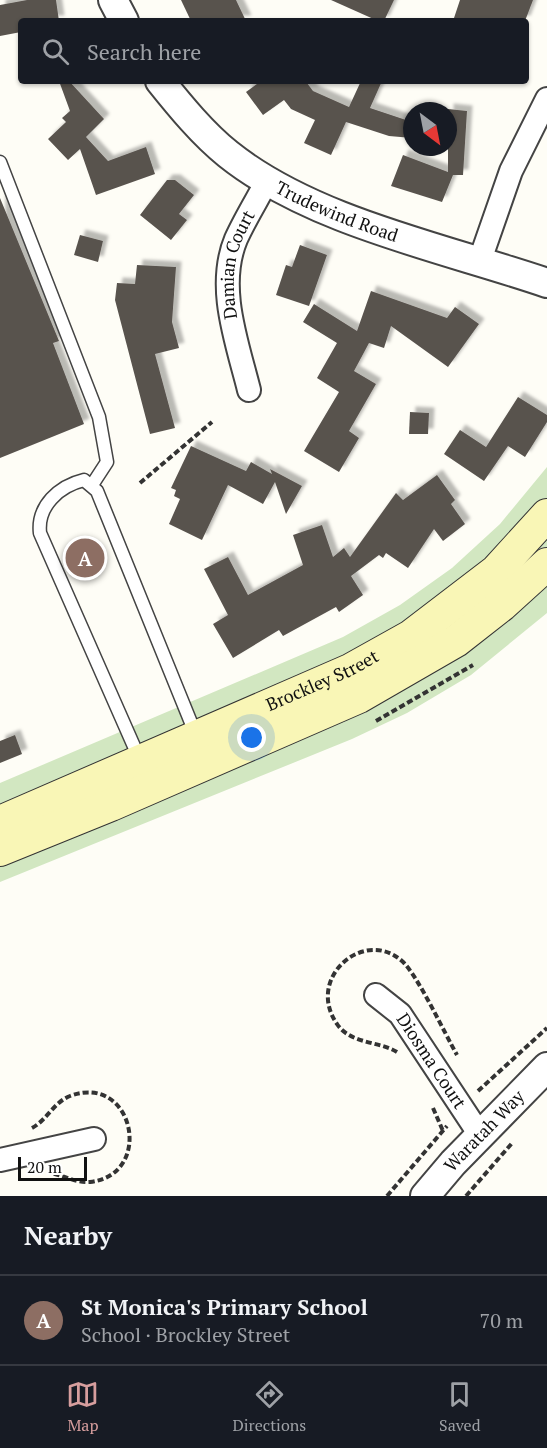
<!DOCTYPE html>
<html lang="en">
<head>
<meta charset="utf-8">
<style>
	:root { --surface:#171b24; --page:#242831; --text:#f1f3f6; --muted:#9ea1a6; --line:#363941; --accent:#d79e9e }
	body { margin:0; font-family:"PT Serif",serif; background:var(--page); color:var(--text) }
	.compass { position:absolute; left:403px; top:102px; width:54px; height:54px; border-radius:50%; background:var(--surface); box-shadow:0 2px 4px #0004; rotate:148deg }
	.scale { position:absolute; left:18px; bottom:15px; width:69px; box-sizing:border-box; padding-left:6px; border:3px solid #111; border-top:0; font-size:16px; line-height:21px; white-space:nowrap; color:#111; -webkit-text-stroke:4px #fff; paint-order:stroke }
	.you { position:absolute; left:252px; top:738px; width:21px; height:21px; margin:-15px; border:4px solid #fff; border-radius:50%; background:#1a73e8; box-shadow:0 0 0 9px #1a73e833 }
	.badge { display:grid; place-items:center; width:39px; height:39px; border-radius:50%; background:var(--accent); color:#fff; font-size:20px; font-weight:700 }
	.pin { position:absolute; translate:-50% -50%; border:3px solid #fff; box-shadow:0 2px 6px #0006 }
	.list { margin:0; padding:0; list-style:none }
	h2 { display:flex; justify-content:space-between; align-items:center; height:78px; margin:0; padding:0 24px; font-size:26px }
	h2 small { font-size:20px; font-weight:400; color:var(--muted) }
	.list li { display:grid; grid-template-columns:39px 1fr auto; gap:18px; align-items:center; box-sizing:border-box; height:90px; padding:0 24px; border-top:2px solid var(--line) }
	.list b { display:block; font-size:22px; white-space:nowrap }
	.list p { margin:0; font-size:20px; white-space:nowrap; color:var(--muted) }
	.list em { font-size:20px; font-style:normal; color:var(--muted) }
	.icon { flex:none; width:33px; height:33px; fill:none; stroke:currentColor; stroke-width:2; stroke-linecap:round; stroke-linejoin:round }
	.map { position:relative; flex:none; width:547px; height:1196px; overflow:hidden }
	.search { position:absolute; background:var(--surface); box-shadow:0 2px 4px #0004; left:18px; right:18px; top:18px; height:66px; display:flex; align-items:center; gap:15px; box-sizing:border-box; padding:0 21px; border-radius:6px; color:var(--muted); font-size:22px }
	.sheet { height:168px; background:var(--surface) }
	nav { display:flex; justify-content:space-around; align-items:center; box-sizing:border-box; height:84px; border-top:2px solid var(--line); background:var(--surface); font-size:16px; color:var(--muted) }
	nav a { display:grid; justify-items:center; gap:3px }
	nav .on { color:var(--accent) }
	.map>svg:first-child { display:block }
	.green { fill:#d2e7c1 }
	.building { fill:#59534e; filter:url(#shadow) }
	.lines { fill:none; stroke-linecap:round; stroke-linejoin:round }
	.service-casing { stroke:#444; stroke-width:15 }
	.minor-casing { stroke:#444; stroke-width:26 }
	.tertiary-casing { stroke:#444; stroke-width:32 }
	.secondary-casing { stroke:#333; stroke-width:34 }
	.path { stroke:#333; stroke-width:4; stroke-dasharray:6 3; stroke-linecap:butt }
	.service { stroke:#fff; stroke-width:12 }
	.minor { stroke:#fff; stroke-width:22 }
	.tertiary { stroke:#fff; stroke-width:28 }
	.secondary { stroke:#f9f6b6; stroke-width:32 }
	.labels { text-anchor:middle; stroke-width:6; stroke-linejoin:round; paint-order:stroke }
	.street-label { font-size:18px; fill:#111; stroke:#fff }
</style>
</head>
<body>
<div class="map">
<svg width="547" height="1196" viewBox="0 0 547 1196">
	<defs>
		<filter id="shadow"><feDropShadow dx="5.5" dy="-5.5" stdDeviation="1.5" flood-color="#0004"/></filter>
	</defs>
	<rect width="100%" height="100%" fill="#fefdf6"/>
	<path class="green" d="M547 467V613L471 675 407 713 352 739 0 882V783L343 637 400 605 452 568 500 524Z"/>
	<g class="building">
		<path d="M27 0H56L59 21H21V32L0 36V5Z"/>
		<path d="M181 0H236L246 21H191Z"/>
		<path d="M331 0H394L384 21H378Z"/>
		<path d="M460 0H533L525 21H453Z"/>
		<path d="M59 81H69L104 119 86 137 108 161 146 147 155 174 96 195 80 149 68 160 48 139 66 122 62 118 70 111Z"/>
		<path d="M261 81H311L307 83 313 91 349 107 361 81H382L370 108 412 122V138L389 136 346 122 331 155 304 143 315 120 291 109 284 100 263 115 246 92Z"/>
		<path d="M448 109 467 111 463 175H453L442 202 391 186 403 155 448 172Z"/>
		<path d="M167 180H175L194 195 179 214 187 220 171 240 140 215Z"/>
		<path d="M0 198 59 341 53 343 84 424 0 458Z"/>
		<path d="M80 235 103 241 98 262 74 255Z"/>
		<path d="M300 245 327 255 309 306 276 295 286 265 292 267Z"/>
		<path d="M137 265 176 267 172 322 179 348 155 354 175 428 150 434 115 300 117 283 135 284Z"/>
		<path d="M371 291 447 318 455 307 479 324 448 367 391 326 384 348 369 343 354 371 376 384 349 431 359 438 339 472 304 451 339 392 317 378 337 343 303 322 314 304 357 331Z"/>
		<path d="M518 397 547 415V422L525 457 508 446 484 481 444 454 460 430 486 447Z"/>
		<path d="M410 412 429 413 428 434H409Z"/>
		<path d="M191 446 246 471 251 462 272 474 270 469 302 486 286 514 275 482 263 504 228 485 202 540 169 524 180 499 174 496 176 490 171 488Z"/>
		<path d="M437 475 455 500 451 504 465 524 443 541 434 529 408 568 386 553 383 558 379 555 351 576 363 595 339 612 336 607 283 636 279 630 233 658 213 624 228 615 204 569 228 557 248 595 303 565 293 535 322 525 333 557 344 548 350 557 396 493 403 500Z"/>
		<path d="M15 735 22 754 0 763V741Z"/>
	</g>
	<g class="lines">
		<defs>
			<g id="service">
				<path d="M0 162 99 417 107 462 92 485"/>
				<path d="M140 760 40 533C37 506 59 486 84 480L97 491 196 735"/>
			</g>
			<g id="minor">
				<path d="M480 260 511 171 547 99"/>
				<path id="s1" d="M249 390C237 342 216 287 236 239 245 219 257 200 267 181"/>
				<path id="s2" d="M376 995 400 1014 480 1135"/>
				<path d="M0 1160 94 1139"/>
			</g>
			<g id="tertiary">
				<path d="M113 0 124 21"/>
				<path id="s3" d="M160 81C180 106 203 134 228 154 313 222 445 248 547 283"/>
				<path id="s4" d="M425 1196 453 1163 547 1067"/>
			</g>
			<g id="secondary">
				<path id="s5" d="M0 822 350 670 411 636 496 571 547 515"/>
				<path d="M0 850 111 805 359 697 456 641 502 605 547 564"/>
			</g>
		</defs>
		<use href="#service" class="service-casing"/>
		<use href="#minor" class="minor-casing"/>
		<use href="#tertiary" class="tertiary-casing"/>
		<use href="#secondary" class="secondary-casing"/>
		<g class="path">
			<path d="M140 483 212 422"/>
			<path d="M376 721 473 665"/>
			<path d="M397 1052C379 1041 350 1044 337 1024 305 978 364 927 402 961 417 974 445 1034 457 1055"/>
			<path d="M478 1091 547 1028"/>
			<path d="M433 1108 443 1131"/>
			<path d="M32 1128C47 1120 54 1102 70 1096 134 1072 155 1175 90 1182 75 1183 64 1175 50 1173"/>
			<path d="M387 1196 447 1126"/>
			<path d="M466 1196 513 1142"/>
		</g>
		<use href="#service" class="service"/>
		<use href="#minor" class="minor"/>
		<use href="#tertiary" class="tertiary"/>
		<use href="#secondary" class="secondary"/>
	</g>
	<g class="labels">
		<g class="street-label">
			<text dy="6" stroke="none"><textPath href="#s3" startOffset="224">Trudewind Road</textPath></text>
			<text dy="6" stroke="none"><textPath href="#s1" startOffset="129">Damian Court</textPath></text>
			<text dy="6" stroke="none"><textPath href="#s5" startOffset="352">Brockley Street</textPath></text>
			<text dy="6" stroke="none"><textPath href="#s2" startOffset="87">Diosma Court</textPath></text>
			<text dy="6" stroke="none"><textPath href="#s4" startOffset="88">Waratah Way</textPath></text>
		</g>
	</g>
</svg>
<svg class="compass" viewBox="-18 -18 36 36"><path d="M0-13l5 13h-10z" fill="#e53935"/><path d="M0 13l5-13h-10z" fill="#9ea1a6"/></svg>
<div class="scale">20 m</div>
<div class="you"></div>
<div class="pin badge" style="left:85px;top:558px;background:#8d6e63">A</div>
<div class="search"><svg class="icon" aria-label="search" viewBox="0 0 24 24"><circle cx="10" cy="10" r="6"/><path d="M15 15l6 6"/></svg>Search here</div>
</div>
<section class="sheet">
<h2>Nearby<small></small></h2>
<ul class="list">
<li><span class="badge" style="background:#8d6e63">A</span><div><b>St Monica's Primary School</b><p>School · Brockley Street</p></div><em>70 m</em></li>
</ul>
</section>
<nav>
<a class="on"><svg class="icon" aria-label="map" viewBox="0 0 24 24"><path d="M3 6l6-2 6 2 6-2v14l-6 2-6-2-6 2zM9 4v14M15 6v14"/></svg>Map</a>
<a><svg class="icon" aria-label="directions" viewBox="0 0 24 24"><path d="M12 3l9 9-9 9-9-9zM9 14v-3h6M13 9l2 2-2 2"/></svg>Directions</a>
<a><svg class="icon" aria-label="saved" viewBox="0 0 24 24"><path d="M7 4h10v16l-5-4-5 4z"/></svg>Saved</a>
</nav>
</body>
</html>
